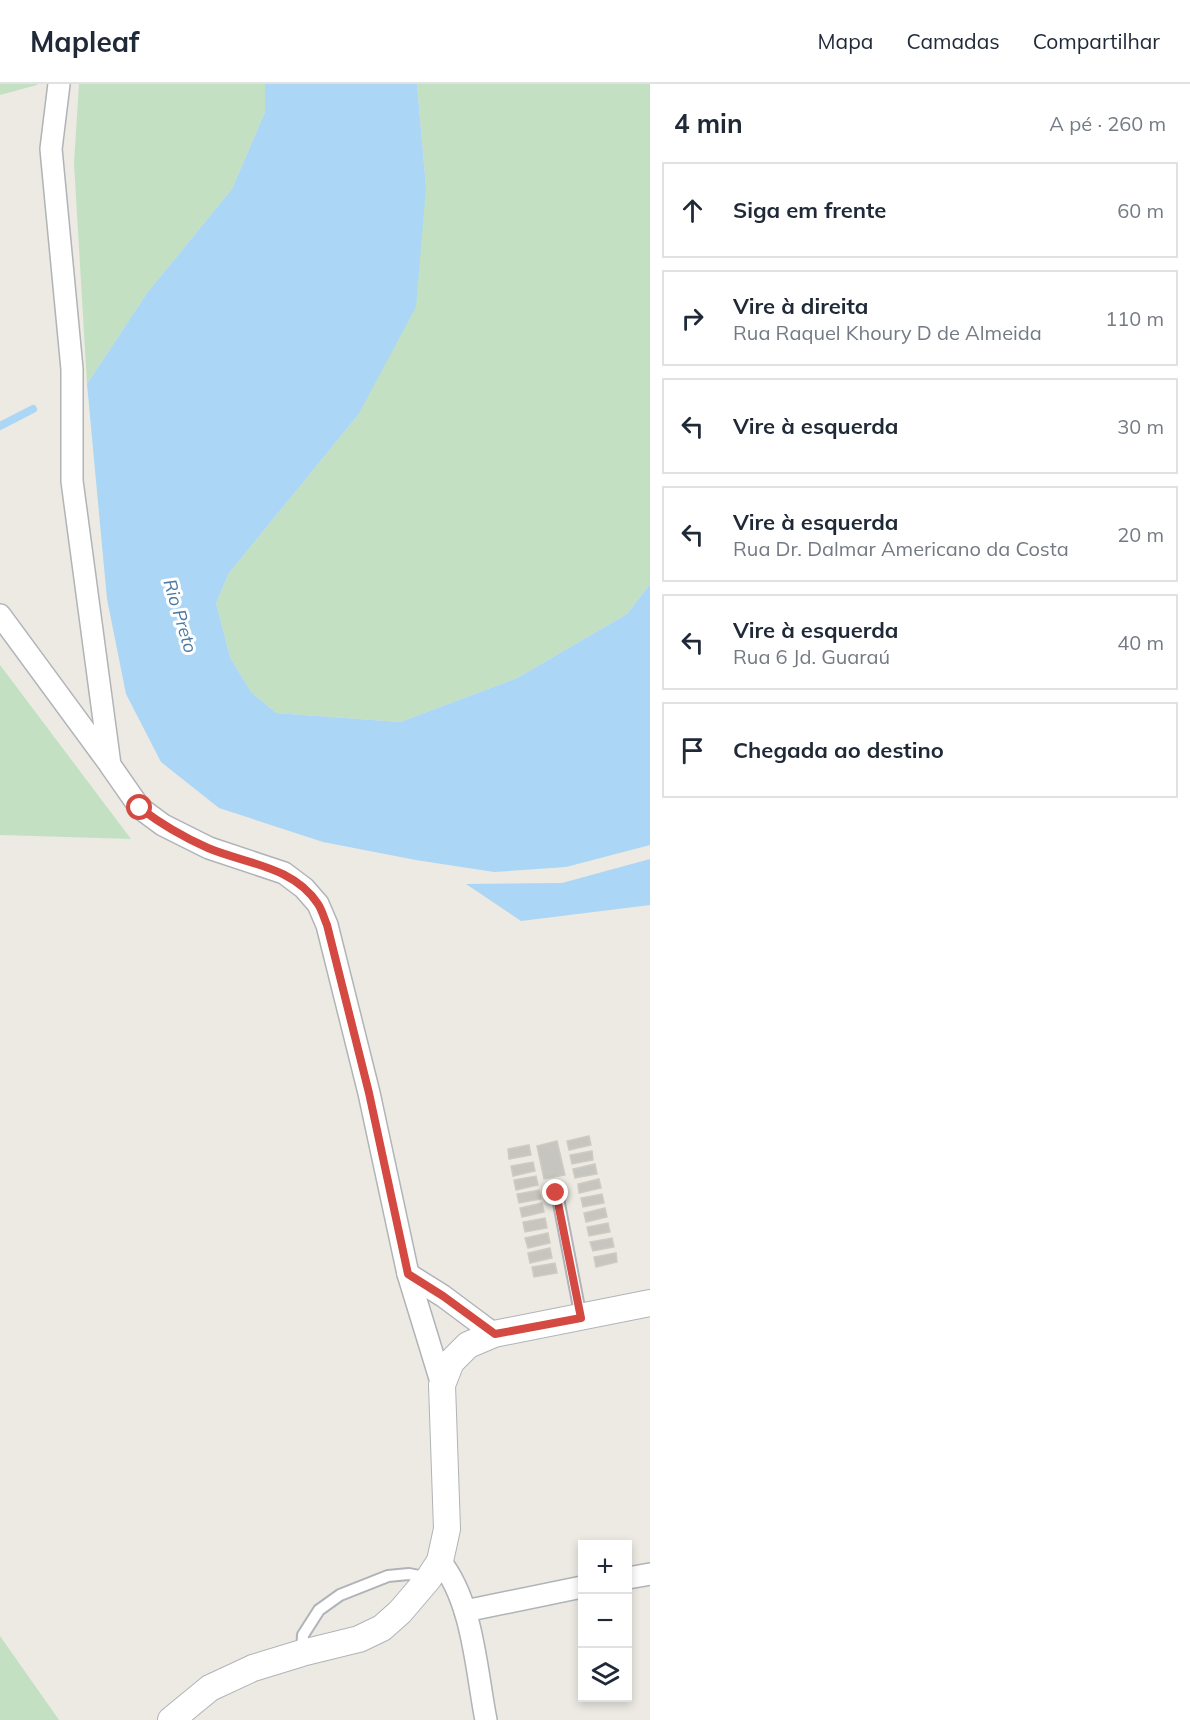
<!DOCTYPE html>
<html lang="pt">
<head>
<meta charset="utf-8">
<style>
	:root { --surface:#fff; --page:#f6f6f7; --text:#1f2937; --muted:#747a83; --line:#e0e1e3 }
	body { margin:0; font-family:Mulish,sans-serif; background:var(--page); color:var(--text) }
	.controls { position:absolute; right:18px; bottom:18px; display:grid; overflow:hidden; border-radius:0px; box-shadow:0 3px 9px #0003 }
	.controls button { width:54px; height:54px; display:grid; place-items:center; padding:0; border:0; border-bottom:2px solid var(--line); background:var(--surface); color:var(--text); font:30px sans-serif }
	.stop { position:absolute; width:18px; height:18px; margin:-14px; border:4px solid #d44941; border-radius:50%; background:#fff }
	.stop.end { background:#d44941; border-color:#fff; box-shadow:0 2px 6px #0008 }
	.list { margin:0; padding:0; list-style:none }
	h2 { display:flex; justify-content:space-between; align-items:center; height:78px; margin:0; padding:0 24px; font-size:26px }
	h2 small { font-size:20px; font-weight:400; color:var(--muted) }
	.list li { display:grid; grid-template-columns:39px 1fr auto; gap:18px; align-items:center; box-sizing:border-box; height:96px; margin:0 12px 12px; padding:0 12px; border:2px solid var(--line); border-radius:0px }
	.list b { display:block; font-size:22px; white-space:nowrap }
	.list p { margin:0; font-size:20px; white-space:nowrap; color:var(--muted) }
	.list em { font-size:20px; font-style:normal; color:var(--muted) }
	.icon { flex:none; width:33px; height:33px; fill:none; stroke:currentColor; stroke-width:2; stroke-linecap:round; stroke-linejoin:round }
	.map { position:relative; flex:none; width:650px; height:1636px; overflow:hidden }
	header { display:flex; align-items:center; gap:36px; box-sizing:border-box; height:84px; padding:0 30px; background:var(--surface); border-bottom:2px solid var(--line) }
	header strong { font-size:28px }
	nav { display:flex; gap:33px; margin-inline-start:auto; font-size:21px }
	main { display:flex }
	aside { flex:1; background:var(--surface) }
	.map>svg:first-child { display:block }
	.green { fill:#c3e1c2 }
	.water { fill:#abd6f5 }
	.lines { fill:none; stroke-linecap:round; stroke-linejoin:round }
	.stream { stroke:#abd6f5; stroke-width:8 }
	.building { fill:#c7c5c0; stroke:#d0cbc2; stroke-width:1.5 }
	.service-casing { stroke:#b0b3b7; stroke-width:14 }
	.minor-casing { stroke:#b0b3b7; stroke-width:24 }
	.tertiary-casing { stroke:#b0b3b7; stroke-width:28 }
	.service { stroke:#fff; stroke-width:10 }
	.minor { stroke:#fff; stroke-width:21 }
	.tertiary { stroke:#fff; stroke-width:26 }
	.route { stroke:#d44941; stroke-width:8 }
	.labels { text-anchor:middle; stroke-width:6; stroke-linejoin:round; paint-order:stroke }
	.water-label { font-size:18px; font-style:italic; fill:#4b78a5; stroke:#fff }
</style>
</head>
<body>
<header>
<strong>Mapleaf</strong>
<nav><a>Mapa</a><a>Camadas</a><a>Compartilhar</a></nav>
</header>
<main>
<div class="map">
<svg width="650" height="1636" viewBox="0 0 650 1636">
	<rect width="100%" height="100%" fill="#eceae3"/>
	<g class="green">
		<path d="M0 0H37V1L0 11Z"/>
		<path d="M79 0H265V28L232 105 147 209 87 300 74 79Z"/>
		<path d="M417 0H650V500L627 530 517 594 400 638 276 629 251 608 230 573 216 519 229 489 358 331 426 103Z"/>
		<path d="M0 581 131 755 0 751Z"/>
		<path d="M0 1552 59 1636H0Z"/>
	</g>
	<g class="water">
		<path d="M265 0H417L426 103 416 223 358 331 229 489 216 519 230 573 251 608 276 629 400 638 517 594 627 530 650 500V761L566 783 494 788 416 776 323 758 219 724 161 678 126 610 107 515 87 300 147 209 232 105 265 28Z"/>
		<path d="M650 775V821L521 837 466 800 562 799Z"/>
	</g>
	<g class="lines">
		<path class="stream" d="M0 342 33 325"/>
	</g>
	<g class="building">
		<path d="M589 1052 591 1061 569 1066 567 1057Z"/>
		<path d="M557 1057 565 1091 544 1095 537 1062Z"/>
		<path d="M529 1061 531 1071 509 1075 508 1065Z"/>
		<path d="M592 1067 593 1076 572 1080 570 1071Z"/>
		<path d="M533 1078 535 1087 513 1092 511 1082Z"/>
		<path d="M595 1080 597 1090 575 1094 573 1085Z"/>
		<path d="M536 1092 538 1101 516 1106 514 1096Z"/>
		<path d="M599 1095 601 1104 579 1109 578 1100Z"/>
		<path d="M539 1106 541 1115 519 1119 517 1110Z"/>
		<path d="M602 1110 604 1119 583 1123 581 1114Z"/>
		<path d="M542 1119 544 1128 522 1133 520 1124Z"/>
		<path d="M605 1124 607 1133 586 1138 584 1129Z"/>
		<path d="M545 1134 547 1144 525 1148 523 1138Z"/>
		<path d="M608 1139 610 1148 589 1152 587 1143Z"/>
		<path d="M548 1149 550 1159 528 1164 525 1154Z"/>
		<path d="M612 1154 614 1163 593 1167 590 1158Z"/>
		<path d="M550 1164 552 1174 530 1179 528 1169Z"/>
		<path d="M616 1169 617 1178 596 1183 594 1173Z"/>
		<path d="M555 1179 557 1189 534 1193 532 1183Z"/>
	</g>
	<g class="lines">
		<defs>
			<g id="service">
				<path d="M557 1109 581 1234"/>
				<path d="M302 1569 303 1551 319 1526 340 1511 388 1492 409 1490 429 1494"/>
			</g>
			<g id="minor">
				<path d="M59 0 51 65 72 285V397L110 681 140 724 163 741 209 764 284 789 304 804 318 820 327 841 369 1009 408 1190 442 1301"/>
				<path d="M0 531 108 678"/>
				<path d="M408 1190 443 1212 494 1250"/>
				<path d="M440 1477C473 1518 476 1585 486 1636"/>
				<path d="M628 1494 650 1490"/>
				<path d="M465 1527 582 1503"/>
			</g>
			<path id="tertiary" d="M171 1636 210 1604 253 1584 302 1569 359 1555 382 1544 400 1528 429 1494 440 1477 447 1445 442 1301 451 1278 468 1261 494 1250 650 1219"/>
		</defs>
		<use href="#service" class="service-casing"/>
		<use href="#minor" class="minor-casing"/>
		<use href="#tertiary" class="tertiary-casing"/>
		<use href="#service" class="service"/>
		<use href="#minor" class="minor"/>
		<use href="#tertiary" class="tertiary"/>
	</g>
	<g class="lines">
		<path class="route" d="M140 724C161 740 183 753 208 764 246 780 293 782 318 820 322 826 324 834 327 841L369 1009 408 1190 443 1212 495 1250 581 1234 556 1109"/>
	</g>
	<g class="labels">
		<g class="water-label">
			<text transform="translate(180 532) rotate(73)" y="6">Rio Preto</text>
		</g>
	</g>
</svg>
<div class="controls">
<button>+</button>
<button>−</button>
<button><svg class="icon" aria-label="layers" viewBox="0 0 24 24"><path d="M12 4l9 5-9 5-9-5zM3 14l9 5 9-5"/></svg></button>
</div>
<div class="stop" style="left:140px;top:724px"></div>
<div class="stop end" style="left:556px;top:1109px"></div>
</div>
<aside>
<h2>4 min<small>A pé · 260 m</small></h2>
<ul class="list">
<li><svg class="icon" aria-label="ahead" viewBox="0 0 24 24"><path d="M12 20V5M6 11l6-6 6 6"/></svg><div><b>Siga em frente</b></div><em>60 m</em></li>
<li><svg class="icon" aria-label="right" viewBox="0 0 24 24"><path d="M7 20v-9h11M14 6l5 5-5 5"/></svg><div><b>Vire à direita</b><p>Rua Raquel Khoury D de Almeida</p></div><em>110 m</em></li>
<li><svg class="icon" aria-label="left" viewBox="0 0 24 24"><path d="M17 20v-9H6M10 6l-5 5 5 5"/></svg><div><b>Vire à esquerda</b></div><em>30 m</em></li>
<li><svg class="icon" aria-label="left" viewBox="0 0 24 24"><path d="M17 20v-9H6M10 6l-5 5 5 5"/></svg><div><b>Vire à esquerda</b><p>Rua Dr. Dalmar Americano da Costa</p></div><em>20 m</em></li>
<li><svg class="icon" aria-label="left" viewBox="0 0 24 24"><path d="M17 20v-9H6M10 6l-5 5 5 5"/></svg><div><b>Vire à esquerda</b><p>Rua 6 Jd. Guaraú</p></div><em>40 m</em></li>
<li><svg class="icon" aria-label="arrive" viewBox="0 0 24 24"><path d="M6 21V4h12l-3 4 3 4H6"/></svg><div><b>Chegada ao destino</b></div></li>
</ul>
</aside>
</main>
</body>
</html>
